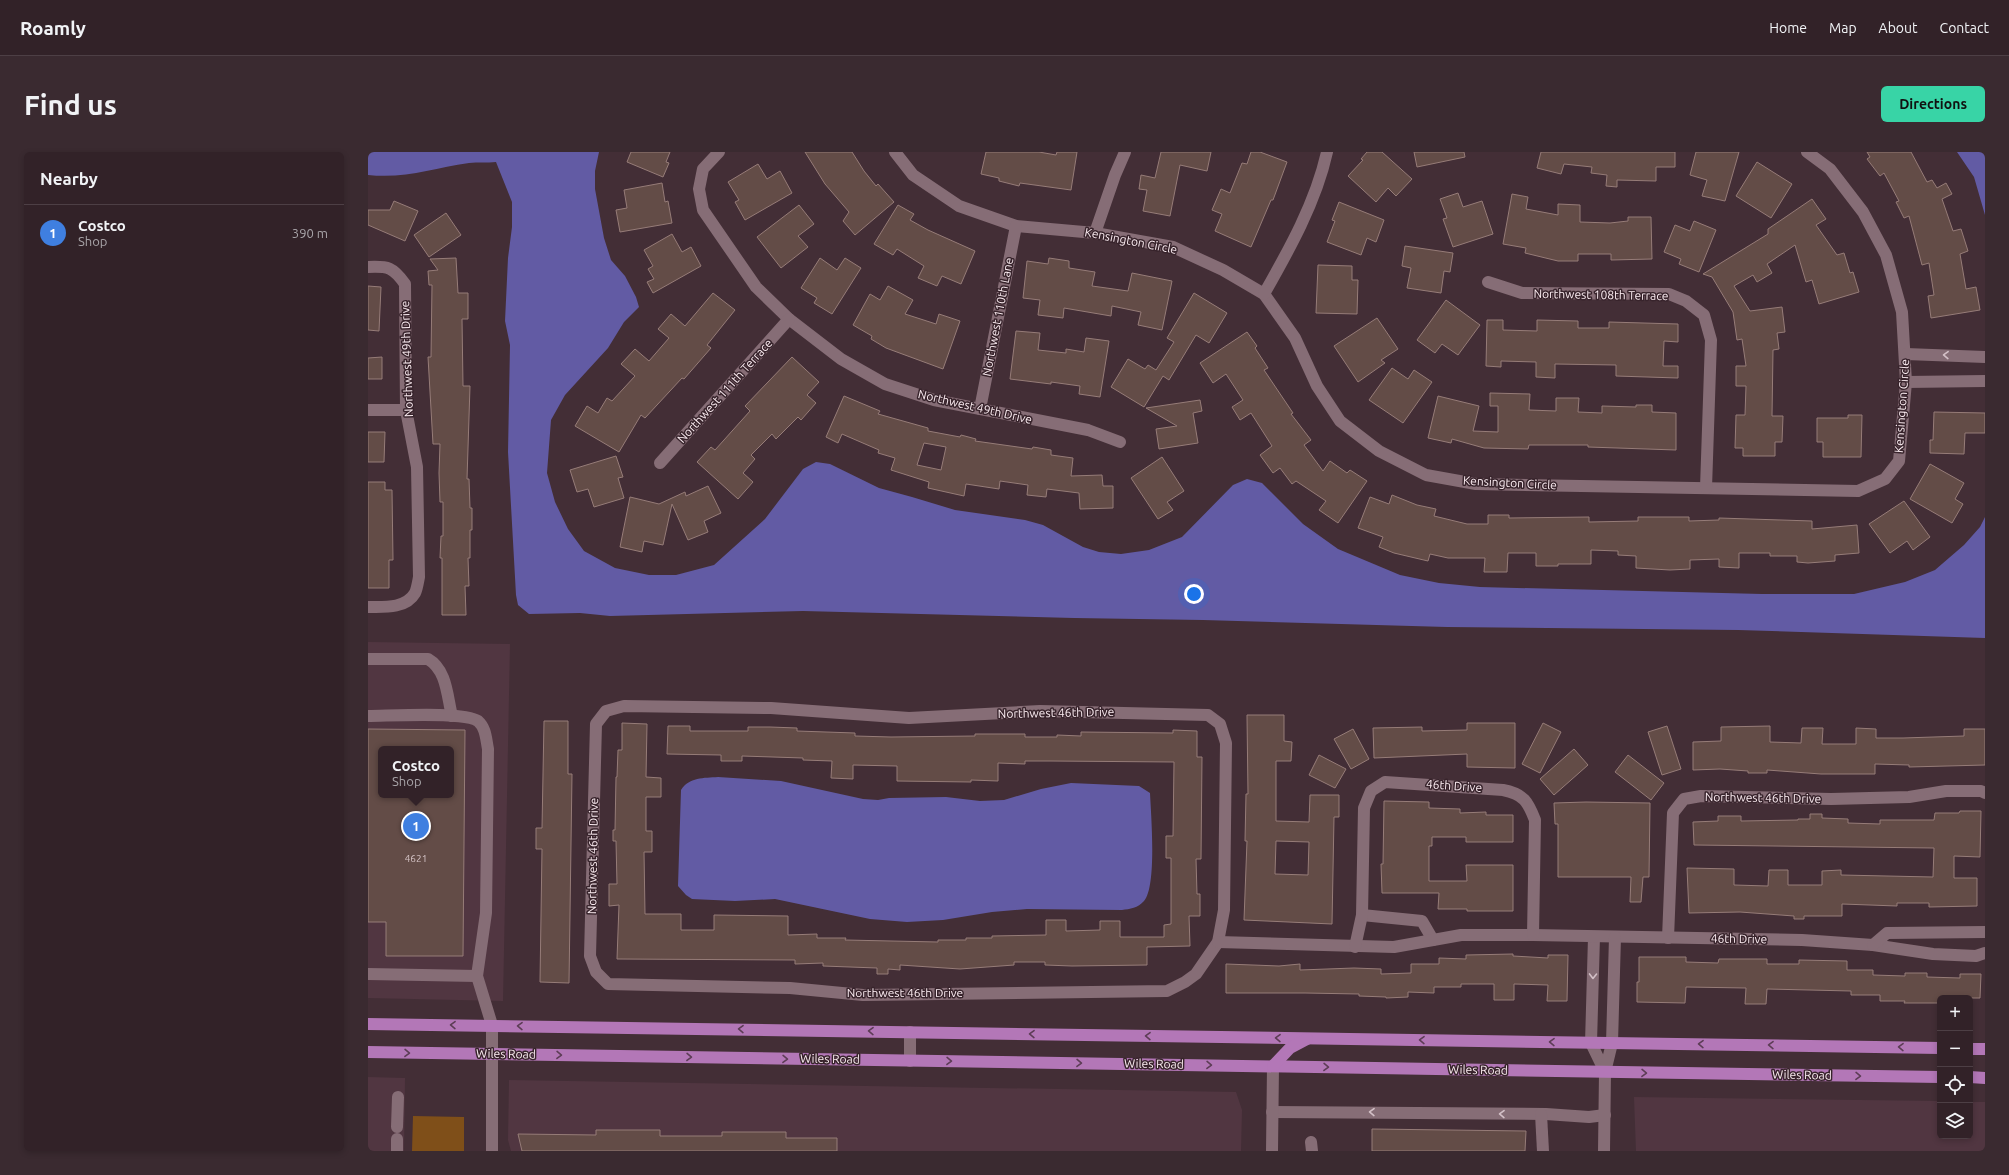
<!DOCTYPE html>
<html lang="en">
<head>
<meta charset="utf-8">
<style>
	:root { --surface:#322228; --page:#3a2a30; --text:#f1f3f6; --muted:#a8a4a8; --line:#4d3f45; --accent:#38d4a6 }
	body { margin:0; font-family:Ubuntu,sans-serif; background:var(--page); color:var(--text) }
	.controls { position:absolute; right:12px; bottom:12px; display:grid; overflow:hidden; border-radius:6px; box-shadow:0 2px 6px #0003 }
	.controls button { width:36px; height:36px; display:grid; place-items:center; padding:0; border:0; border-bottom:1px solid var(--line); background:var(--surface); color:var(--text); font:20px sans-serif }
	.you { position:absolute; left:826px; top:442px; width:14px; height:14px; margin:-10px; border:3px solid #fff; border-radius:50%; background:#1a73e8; box-shadow:0 0 0 6px #1a73e833 }
	.badge { display:grid; place-items:center; width:26px; height:26px; border-radius:50%; background:var(--accent); color:#fff; font-size:13px; font-weight:700 }
	.pin { position:absolute; translate:-50% -50%; border:2px solid #fff; box-shadow:0 1px 4px #0006 }
	.popup { position:absolute; left:10px; top:594px; width:76px; height:52px; box-sizing:border-box; display:grid; place-content:center; border-radius:6px; background:var(--surface); filter:drop-shadow(0 1px 3px #0005); font-size:13px; white-space:nowrap; color:var(--muted) }
	.popup b { font-size:15px; color:var(--text) }
	.popup::after { content:''; position:absolute; left:50%; top:100%; margin-left:-8px; border:8px solid transparent; border-top-color:var(--surface) }
	.list { margin:0; padding:0; list-style:none }
	h2 { display:flex; justify-content:space-between; align-items:center; height:52px; margin:0; padding:0 16px; font-size:17px }
	h2 small { font-size:13px; font-weight:400; color:var(--muted) }
	.list li { display:grid; grid-template-columns:26px 1fr auto; gap:12px; align-items:center; box-sizing:border-box; height:56px; padding:0 16px; border-top:1px solid var(--line) }
	.list b { display:block; font-size:15px; white-space:nowrap }
	.list p { margin:0; font-size:13px; white-space:nowrap; color:var(--muted) }
	.list em { font-size:13px; font-style:normal; color:var(--muted) }
	.icon { flex:none; width:22px; height:22px; fill:none; stroke:currentColor; stroke-width:2; stroke-linecap:round; stroke-linejoin:round }
	.map { position:relative; flex:none; width:1617px; height:999px; overflow:hidden; border-radius:6px }
	header { display:flex; align-items:center; gap:24px; box-sizing:border-box; height:56px; padding:0 20px; background:var(--surface); border-bottom:1px solid var(--line) }
	header strong { font-size:19px }
	nav { display:flex; gap:22px; margin-inline-start:auto; font-size:14px }
	.intro { display:flex; align-items:center; justify-content:space-between; box-sizing:border-box; height:96px; padding:0 24px }
	h1 { margin:0; font-size:28px }
	.button { padding:10px 18px; border-radius:6px; background:var(--accent); color:#111; font-size:14px; font-weight:700 }
	main { display:flex; gap:24px; padding:0 24px }
	aside { flex:1; background:var(--surface); border-radius:6px; box-shadow:0 2px 6px #0003 }
	.map>svg:first-child { display:block }
	.built { fill:#513641; fill-rule:evenodd }
	.green { fill:#7f4f19 }
	.water { fill:#625ba4 }
	.building { fill:#634c47; stroke:#967c78; fill-rule:evenodd }
	.lines { fill:none; stroke-linecap:round; stroke-linejoin:round }
	.minor { stroke:#866d76; stroke-width:12 }
	.major { stroke:#b377b7; stroke-width:12 }
	.oneway { stroke:#d3c0c7 }
	.oneway2 { stroke:#5d3d56 }
	.labels { text-anchor:middle; stroke-width:3; stroke-linejoin:round; paint-order:stroke }
	.number-label { font-size:10px; fill:#d6c5c7 }
	.street-label { font-size:12px; fill:#fcedf2; stroke:#38242c }
</style>
</head>
<body>
<header>
<strong>Roamly</strong>
<nav><a>Home</a><a>Map</a><a>About</a><a>Contact</a></nav>
</header>
<div class="intro"><h1>Find us</h1><a class="button">Directions</a></div>
<main>
<aside>
<h2>Nearby<small></small></h2>
<ul class="list">
<li><span class="badge" style="background:#3f7fe0">1</span><div><b>Costco</b><p>Shop</p></div><em>390 m</em></li>
</ul>
</aside>
<div class="map">
<svg width="1617" height="999" viewBox="0 0 1617 999">
	<rect width="100%" height="100%" fill="#432e36"/>
	<g class="built">
		<path d="M0 490 142 492 135 849 0 846ZM13 597H83V643H13Z"/>
		<path d="M0 925 37 926 36 999H0Z"/>
		<path d="M141 928 868 940 874 958 873 999H143L140 988Z"/>
		<path d="M1266 945 1572 949V984H1602V950H1617V999H1268Z"/>
	</g>
	<path class="green" d="M45 964 96 965V999H44Z"/>
	<g class="water">
		<path d="M0 0H231L227 19V37L236 86 243 108 257 124 268 145 271 155 256 170 240 196 197 243 183 268 179 321 187 350 200 377 216 399 247 416 281 423H308L346 413 397 367 435 317 448 310 462 312 511 336 544 345 587 358 657 368 675 373 715 395 731 400 753 402 781 398 814 385 865 333 879 327 894 331 935 372 970 397 1032 423 1071 431 1112 435 1394 442H1486L1537 430 1567 418 1596 393 1612 375 1617 365V486L1370 478 1079 475 835 468 706 466 435 459 242 464 212 461 161 462 150 453 148 443 140 300 142 193 137 169 140 106 144 75V50L128 10C119 11 110 10 101 11 65 16 38 27 0 23Z"/>
		<path d="M1589 0H1617V63L1606 25Z"/>
		<path d="M350 625 413 629 495 647 510 648 521 646 578 645 612 649 636 648 673 637 703 631 771 634 782 641C783 663 789 734 776 749 770 756 762 757 754 758L659 757 624 760 575 768 539 770 502 767 407 747 367 749 324 747 318 743 310 734 313 638C321 625 336 626 350 625Z"/>
	</g>
	<g class="building">
		<path d="M263 0H302L298 10 301 11 295 25 259 10Z"/>
		<path d="M437 0H484L496 19 508 34 510 32 526 50 487 83 475 69 481 60 457 32Z"/>
		<path d="M618 0H671L688 3 689 0H709L703 38 652 31 651 34 631 29V26L613 22Z"/>
		<path d="M793 0H843L839 19 812 13 802 64 775 59 779 38 771 37 773 23 787 26Z"/>
		<path d="M883 0H892L919 10 905 48H903L883 95 847 79 854 62 844 58 853 37 862 41 874 11 879 12Z"/>
		<path d="M999 0H1014L1044 27 1028 44 1020 36 1008 50 980 24 995 8 993 7Z"/>
		<path d="M1046 0H1096L1097 5 1049 15Z"/>
		<path d="M1173 0H1307V15H1288V29L1249 28V35L1238 34 1239 23 1223 21 1224 15 1196 12 1193 22 1169 16Z"/>
		<path d="M1328 0H1371L1357 49 1334 44 1339 28 1322 23Z"/>
		<path d="M1499 0H1543L1559 30 1564 28 1569 36 1578 31 1584 42 1574 47 1585 79 1593 77 1600 99 1592 102 1598 137 1608 135 1612 158 1563 166 1560 144 1566 143 1561 111 1554 113 1541 64 1536 66 1528 50 1531 49 1516 21 1512 24 1499 7 1502 5Z"/>
		<path d="M1389 10 1424 32 1403 66 1368 44Z"/>
		<path d="M390 12 399 27 412 19 424 41 377 68 367 50 371 48 360 30Z"/>
		<path d="M294 31 297 50 300 49 304 71 252 80 248 58 259 56 256 38Z"/>
		<path d="M1090 41 1095 55 1114 49 1125 82 1085 95 1075 67 1079 66 1072 47Z"/>
		<path d="M1144 42 1160 45 1158 57 1190 63V52L1212 53V70L1242 71 1260 69V65H1283L1284 107 1243 108V102H1210V109H1190L1157 101 1158 96 1135 92Z"/>
		<path d="M1444 47 1458 67 1448 73 1469 103 1476 101 1482 121 1485 120 1491 140 1451 152 1444 128 1438 130 1427 93 1399 112 1404 121 1389 130 1385 123 1366 134 1382 159 1414 155 1417 180 1409 181 1411 197 1405 198 1404 264H1415L1414 290H1407V304H1375V296H1367L1368 263H1377L1378 234H1368V214H1378L1374 187 1369 188 1365 160 1344 125 1335 122 1400 82V77Z"/>
		<path d="M26 49 50 59 37 89 0 73V58H22Z"/>
		<path d="M971 50 1016 68 1008 90 999 86 993 103 959 90 967 69 964 68Z"/>
		<path d="M431 53 446 72 430 84 440 95 413 116 389 85Z"/>
		<path d="M530 53 546 62 542 68 560 78 607 99 593 132 574 124 569 134 550 126 556 114 529 97 525 103 506 92Z"/>
		<path d="M78 61 93 83 61 105 46 83Z"/>
		<path d="M1326 69 1348 78 1331 120 1311 112 1313 107 1296 100 1307 73 1322 79Z"/>
		<path d="M304 82 314 100 323 95 333 114 285 141 279 130 286 127 280 117 285 114 276 98Z"/>
		<path d="M1037 94 1085 101 1082 120 1076 119 1073 141 1039 136 1043 116 1034 114Z"/>
		<path d="M88 106 90 141H100V167H94L95 234H102L99 327H101L102 356H104V378H102V406H100L101 434H97L98 463H74V406H72L73 384H75V350H72L71 321 72 292H65L60 205H63L64 133H61L60 119 70 118 62 107Z"/>
		<path d="M452 106 469 118 477 106 493 116 464 162 446 151 449 146 433 136Z"/>
		<path d="M681 106 701 109V116L727 120 724 134 760 139 764 121 804 129 794 178 770 173 773 160 744 154 743 164 696 156 695 166 670 163 672 148 655 146 659 109 680 112Z"/>
		<path d="M950 113 984 114V128H990L989 162 948 161Z"/>
		<path d="M0 134 13 135 11 179 0 178Z"/>
		<path d="M520 134 545 148 537 162 568 172 571 162 592 169 575 217 518 196 503 187 504 184 485 173 502 142 512 148Z"/>
		<path d="M345 141 367 158 339 193 343 196 316 227 314 226 277 266 273 263 251 300 207 274 219 254 230 261 239 246 244 249 267 224 253 212 267 197 281 209 301 186 290 177 303 162 317 174Z"/>
		<path d="M826 141 859 161 841 191 828 183 801 228 795 224 776 255 743 235 760 207 777 217 780 213 788 218 806 190 799 186Z"/>
		<path d="M1078 148 1112 173 1090 203 1074 192 1067 201 1049 188Z"/>
		<path d="M1009 166 1030 197 1013 208 1017 211 990 230 966 194Z"/>
		<path d="M1119 168H1135V178L1169 179V168L1210 169V176H1241V170L1310 172V190L1296 189 1295 214H1310V226L1248 224V213L1187 212V226L1168 225V210L1133 209V215L1118 214Z"/>
		<path d="M648 179 672 181 670 198 698 201V197L716 200 718 186 741 189 732 245 711 242 712 234 683 230V232L642 227Z"/>
		<path d="M879 180 889 194 887 196 900 216 896 218 925 261 923 262 943 288 936 293 955 319 962 309 979 321 982 318 999 329 970 371 951 358 958 349 928 329 924 332 912 316 905 321 892 303 904 294 883 261 872 268 864 255 875 248 858 222 845 231 832 211Z"/>
		<path d="M14 205V227H0V206Z"/>
		<path d="M424 205 451 230 439 243 448 251 433 268 430 265 408 287 404 282 383 303 387 307 375 321 385 330 370 347 329 310 343 295 347 298 382 259 377 254Z"/>
		<path d="M1024 216 1040 227 1046 218 1064 230 1035 271 1001 248Z"/>
		<path d="M1122 241 1162 242 1161 258 1188 259V246H1211L1210 260 1234 261V254L1268 255V253H1284V260L1308 261V298L1220 295V293H1161L1160 297 1116 296 1084 287 1083 291 1060 286 1070 244 1111 254 1105 279 1130 280V254H1122Z"/>
		<path d="M476 244 512 259 510 262 560 276V279L592 285 593 283 608 287 607 289 664 297 665 295 683 298V303L705 306 703 324 734 323 735 334H745V356L712 357 711 341 679 337 678 345 659 343 660 333 632 329 631 337 598 332 596 344 560 336 561 330 523 318 527 306 510 301 511 298 474 282 470 291 458 285ZM556 291 578 295 573 318 549 313Z"/>
		<path d="M832 248 834 259 825 261 830 291 791 297 788 277 809 274 778 256Z"/>
		<path d="M1566 260 1617 261V281H1597L1596 302 1562 301V288H1565Z"/>
		<path d="M1480 263H1494L1493 305H1455V290H1449V266H1480Z"/>
		<path d="M0 280H17L16 310H0Z"/>
		<path d="M248 304 255 325 250 326 256 346 226 355 220 337 209 340 202 318Z"/>
		<path d="M794 305 816 339 799 350 805 358 790 367 763 326Z"/>
		<path d="M1562 312 1596 331 1587 347 1595 352 1584 371 1542 347Z"/>
		<path d="M0 330H17V338H24L25 408H21V436H0Z"/>
		<path d="M340 334 353 361 336 369 340 380 320 388 304 352 295 393 276 389 274 400 252 395 262 345 291 352 317 340 318 344Z"/>
		<path d="M1024 343 1049 353 1068 357 1066 364 1099 372H1120V363H1141V366L1221 365V370L1270 369V365H1321V369L1351 368V366L1444 369V377L1489 373 1491 401 1467 403V409L1440 411 1429 410V404H1402V401H1371V416L1351 415V407L1322 408V417L1302 418 1268 416V404L1250 403V399L1223 398V412H1190V414H1168V401H1140L1139 420H1116L1117 406H1080L1062 402 1060 409 1026 401 1011 395 1015 385 990 376 1002 345 1021 352Z"/>
		<path d="M1536 349 1562 385 1545 398 1539 389 1522 401 1501 372Z"/>
		<path d="M879 563H916V589L924 590 923 609H908V669L941 670 942 643H971V665H966L964 772 876 768 879 689H877L878 642H880ZM908 689 941 690 940 723 907 722Z"/>
		<path d="M176 569H200V622H204L201 831 172 830 174 697H168V676H174Z"/>
		<path d="M254 571 279 572 278 625 293 626V645H278V679H284V700H276L277 762H313V778H346V763L420 764V783L449 782V786H478L477 788 570 790V788H598V786H624V784L678 783V768H698V779L732 778V769H752V785H796V773L803 772V706H798V684H805L806 610 683 609H657V612L630 611V629L603 628V630L529 629V614L485 613V627L463 626 464 609 435 608V606L374 604V609H353V603L299 602 300 574H322V579H380V575H402L429 576V579L487 581V584L523 585 607 584V582H657V585H689V583L713 584V580L805 581V578L829 579V605H834L833 707H828L829 742H832V764H821L822 794 779 795V813L704 814 677 813V810H646V813L592 817 532 813V818L520 817V822H509V816L455 814V811L427 812V808L249 807 251 753 241 754V732H249L248 689H245V678H247L248 625H249L250 598H254Z"/>
		<path d="M1099 571H1147V616L1099 615V602L1006 606 1005 576 1054 575V579L1099 578Z"/>
		<path d="M1175 571 1193 580 1172 621 1154 612Z"/>
		<path d="M1299 574 1313 617 1294 623 1280 580Z"/>
		<path d="M1402 574V590L1433 591 1434 576H1455L1454 592H1488V576L1508 577V586H1535L1596 584V577H1617V613L1541 615V613L1507 612V622H1453L1399 618V621H1380V619L1352 617 1325 618V590L1353 589V575Z"/>
		<path d="M0 577 97 578 95 804H18V770H0ZM13 597H83V643H13Z"/>
		<path d="M985 577 1001 607 983 617 966 587Z"/>
		<path d="M1206 597 1220 613 1186 643 1172 627Z"/>
		<path d="M951 603 978 617 967 636 941 623Z"/>
		<path d="M1260 603 1296 631 1283 648 1247 620Z"/>
		<path d="M1016 649 1061 650V656L1092 657V661L1118 660V663H1145V690H1098V685H1064V694H1061V729H1099L1098 713H1145V759H1099V757H1070L1071 741H1014L1013 712H1015Z"/>
		<path d="M1218 650 1282 651 1281 725H1275L1273 750H1262L1263 725H1190V672H1187L1186 651Z"/>
		<path d="M1592 659H1613L1612 705 1586 704V726H1609V754L1561 755V751H1529V754L1474 752V764H1436V767H1426V764L1372 760 1321 761 1319 716 1366 717V733L1400 734 1401 718H1420V733H1454V719L1473 718V723L1565 725 1566 696 1326 693 1325 670 1350 669V664H1373V669L1430 668V667H1442V662H1454V666L1480 667V671L1512 672V668H1566L1567 661H1591Z"/>
		<path d="M1145 802V804L1180 806V803H1200L1199 849H1179L1180 833 1146 832V848H1126V832H1093V835H1066V841L1040 840V845L1018 846V845L991 844V842L937 841H858V812L911 814 932 812V818L986 816 1013 817V822L1043 821V812H1071V806L1098 807V803Z"/>
		<path d="M1271 805H1318V810L1350 811 1351 807H1399V812H1431V808L1479 809V818H1505V823L1537 824V821H1559V825L1592 826V822H1613L1612 846H1572V851H1536L1537 849H1512V843H1483V839L1399 837 1398 852H1377L1378 836 1318 835 1317 851 1269 850V830H1271Z"/>
		<path d="M1004 977 1158 979 1157 999H1004Z"/>
		<path d="M228 978H292V984H354V980H418V986H469V999H154L150 982 228 983Z"/>
	</g>
	<g class="lines">
		<g class="minor">
			<path d="M351 0 335 17 331 37 335 58 388 135 421 167 473 207 517 232 566 248 720 278 752 290"/>
			<path d="M527 0 545 23 591 54 648 74 727 81 805 95 855 118 896 142 927 186 949 234 972 269 1011 299 1058 323 1108 332 1490 339 1517 327 1531 309 1538 230 1534 160 1518 103 1495 60 1462 17 1439 0"/>
			<path d="M727 81 747 23 757 0"/>
			<path d="M0 115C20 114 25 115 37 132L38 258 49 315 51 425C50 430 49 437 47 441 38 457 15 455 0 455"/>
			<path d="M1120 130 1154 141 1301 142 1318 149 1336 163 1343 188 1338 336"/>
			<path d="M896 142C921 98 948 50 959 0"/>
			<path d="M1538 202 1617 205"/>
			<path d="M1538 230 1617 229"/>
			<path d="M612 257 648 74"/>
			<path d="M0 258H38"/>
			<path d="M292 311 421 167"/>
			<path d="M0 507H60C79 518 79 544 84 564"/>
			<path d="M256 554 403 556 541 566 672 559 840 563 852 572 858 591 856 758 850 790 828 822 817 830 799 839 495 843 422 836 240 832 228 820 222 804 228 572 238 559Z"/>
			<path d="M0 564C21 564 96 559 110 569 118 576 118 587 120 597L118 761 109 824 124 873V999"/>
			<path d="M994 763 1054 769 1065 788"/>
			<path d="M1226 785 1223 891 1237 920"/>
			<path d="M1300 786 1305 661 1316 647 1333 644 1463 647 1541 645 1578 639H1613L1617 641"/>
			<path d="M850 790 1026 795 1093 783H1165L1434 788 1505 793 1565 802 1608 804 1617 801"/>
			<path d="M1505 793 1519 781 1617 780"/>
			<path d="M987 795 994 763 996 656 1003 639 1017 630 1135 638C1156 642 1160 650 1167 668L1165 783"/>
			<path d="M0 822 109 824"/>
			<path d="M542 880V909"/>
			<path d="M904 960 1178 962 1221 965 1237 963"/>
			<path d="M1173 962 1175 999"/>
			<path d="M29 975 30 945"/>
			<path d="M943 990 944 999"/>
			<path d="M29 999V987"/>
			<path d="M904 999 905 914"/>
			<path d="M1236 999 1237 920 1244 891 1247 785"/>
		</g>
		<g class="major">
			<path d="M0 872 1572 896"/>
			<path d="M1602 897H1617"/>
			<path d="M0 900 1572 925"/>
			<path d="M905 914 922 896 939 887"/>
			<path d="M1602 925 1617 926"/>
		</g>
	</g>
	<defs><path id="oneway-chevron" d="M-2-3.5L2.5 0L-2 3.5" fill="none" stroke-width="1.6" stroke-linecap="round" stroke-linejoin="round"/></defs>
	<g class="oneway">
		<use href="#oneway-chevron" transform="translate(1578 203) rotate(-178)"/>
		<use href="#oneway-chevron" transform="translate(1225 824) rotate(91)"/>
		<use href="#oneway-chevron" transform="translate(1004 960) rotate(-179)"/>
		<use href="#oneway-chevron" transform="translate(1134 962) rotate(-179)"/>
	</g>
	<g class="oneway2">
		<use href="#oneway-chevron" transform="translate(85 873) rotate(-179)"/>
		<use href="#oneway-chevron" transform="translate(152 874) rotate(-179)"/>
		<use href="#oneway-chevron" transform="translate(373 877) rotate(-179)"/>
		<use href="#oneway-chevron" transform="translate(503 879) rotate(-179)"/>
		<use href="#oneway-chevron" transform="translate(664 882) rotate(-179)"/>
		<use href="#oneway-chevron" transform="translate(780 884) rotate(-179)"/>
		<use href="#oneway-chevron" transform="translate(910 886) rotate(-179)"/>
		<use href="#oneway-chevron" transform="translate(1054 888) rotate(-179)"/>
		<use href="#oneway-chevron" transform="translate(1184 890) rotate(-179)"/>
		<use href="#oneway-chevron" transform="translate(1333 892) rotate(-179)"/>
		<use href="#oneway-chevron" transform="translate(1403 893) rotate(-179)"/>
		<use href="#oneway-chevron" transform="translate(1533 895) rotate(-179)"/>
		<use href="#oneway-chevron" transform="translate(39 901) rotate(1)"/>
		<use href="#oneway-chevron" transform="translate(191 903) rotate(1)"/>
		<use href="#oneway-chevron" transform="translate(321 905) rotate(1)"/>
		<use href="#oneway-chevron" transform="translate(417 907) rotate(1)"/>
		<use href="#oneway-chevron" transform="translate(581 909) rotate(1)"/>
		<use href="#oneway-chevron" transform="translate(711 911) rotate(1)"/>
		<use href="#oneway-chevron" transform="translate(841 913) rotate(1)"/>
		<use href="#oneway-chevron" transform="translate(958 915) rotate(1)"/>
		<use href="#oneway-chevron" transform="translate(1276 921) rotate(1)"/>
		<use href="#oneway-chevron" transform="translate(1490 924) rotate(1)"/>
	</g>
	<g class="labels">
		<g class="number-label">
			<text x="48" y="710">4621</text>
		</g>
		<g class="street-label">
			<text transform="translate(763 89) rotate(11)" y="4">Kensington Circle</text>
			<text transform="translate(1233 143) rotate(1)" y="4">Northwest 108th Terrace</text>
			<text transform="translate(630 165) rotate(-79)" y="4">Northwest 110th Lane</text>
			<text transform="translate(39 207) rotate(-92)" y="4">Northwest 49th Drive</text>
			<text transform="translate(357 239) rotate(-48)" y="4">Northwest 111th Terrace</text>
			<text transform="translate(1534 254) rotate(-86)" y="4">Kensington Circle</text>
			<text transform="translate(607 255) rotate(13)" y="4">Northwest 49th Drive</text>
			<text transform="translate(1142 331) rotate(3)" y="4">Kensington Circle</text>
			<text transform="translate(688 561) rotate(-1)" y="4">Northwest 46th Drive</text>
			<text transform="translate(1086 634) rotate(4)" y="4">46th Drive</text>
			<text transform="translate(1395 646) rotate(1)" y="4">Northwest 46th Drive</text>
			<text transform="translate(225 704) rotate(-89)" y="4">Northwest 46th Drive</text>
			<text transform="translate(1371 787) rotate(1)" y="4">46th Drive</text>
			<text x="537" y="845">Northwest 46th Drive</text>
			<text transform="translate(138 902) rotate(1)" y="4">Wiles Road</text>
			<text transform="translate(462 907) rotate(1)" y="4">Wiles Road</text>
			<text transform="translate(786 912) rotate(1)" y="4">Wiles Road</text>
			<text transform="translate(1110 918) rotate(1)" y="4">Wiles Road</text>
			<text transform="translate(1434 923) rotate(1)" y="4">Wiles Road</text>
		</g>
	</g>
</svg>
<div class="controls">
<button>+</button>
<button>−</button>
<button><svg class="icon" aria-label="locate" viewBox="0 0 24 24"><circle cx="12" cy="12" r="6"/><path d="M12 2v4M12 18v4M2 12h4M18 12h4"/></svg></button>
<button><svg class="icon" aria-label="layers" viewBox="0 0 24 24"><path d="M12 4l9 5-9 5-9-5zM3 14l9 5 9-5"/></svg></button>
</div>
<div class="you"></div>
<div class="pin badge" style="left:48px;top:674px;background:#3f7fe0">1</div>
<div class="popup"><b>Costco</b>Shop</div>
</div>
</main>
</body>
</html>
